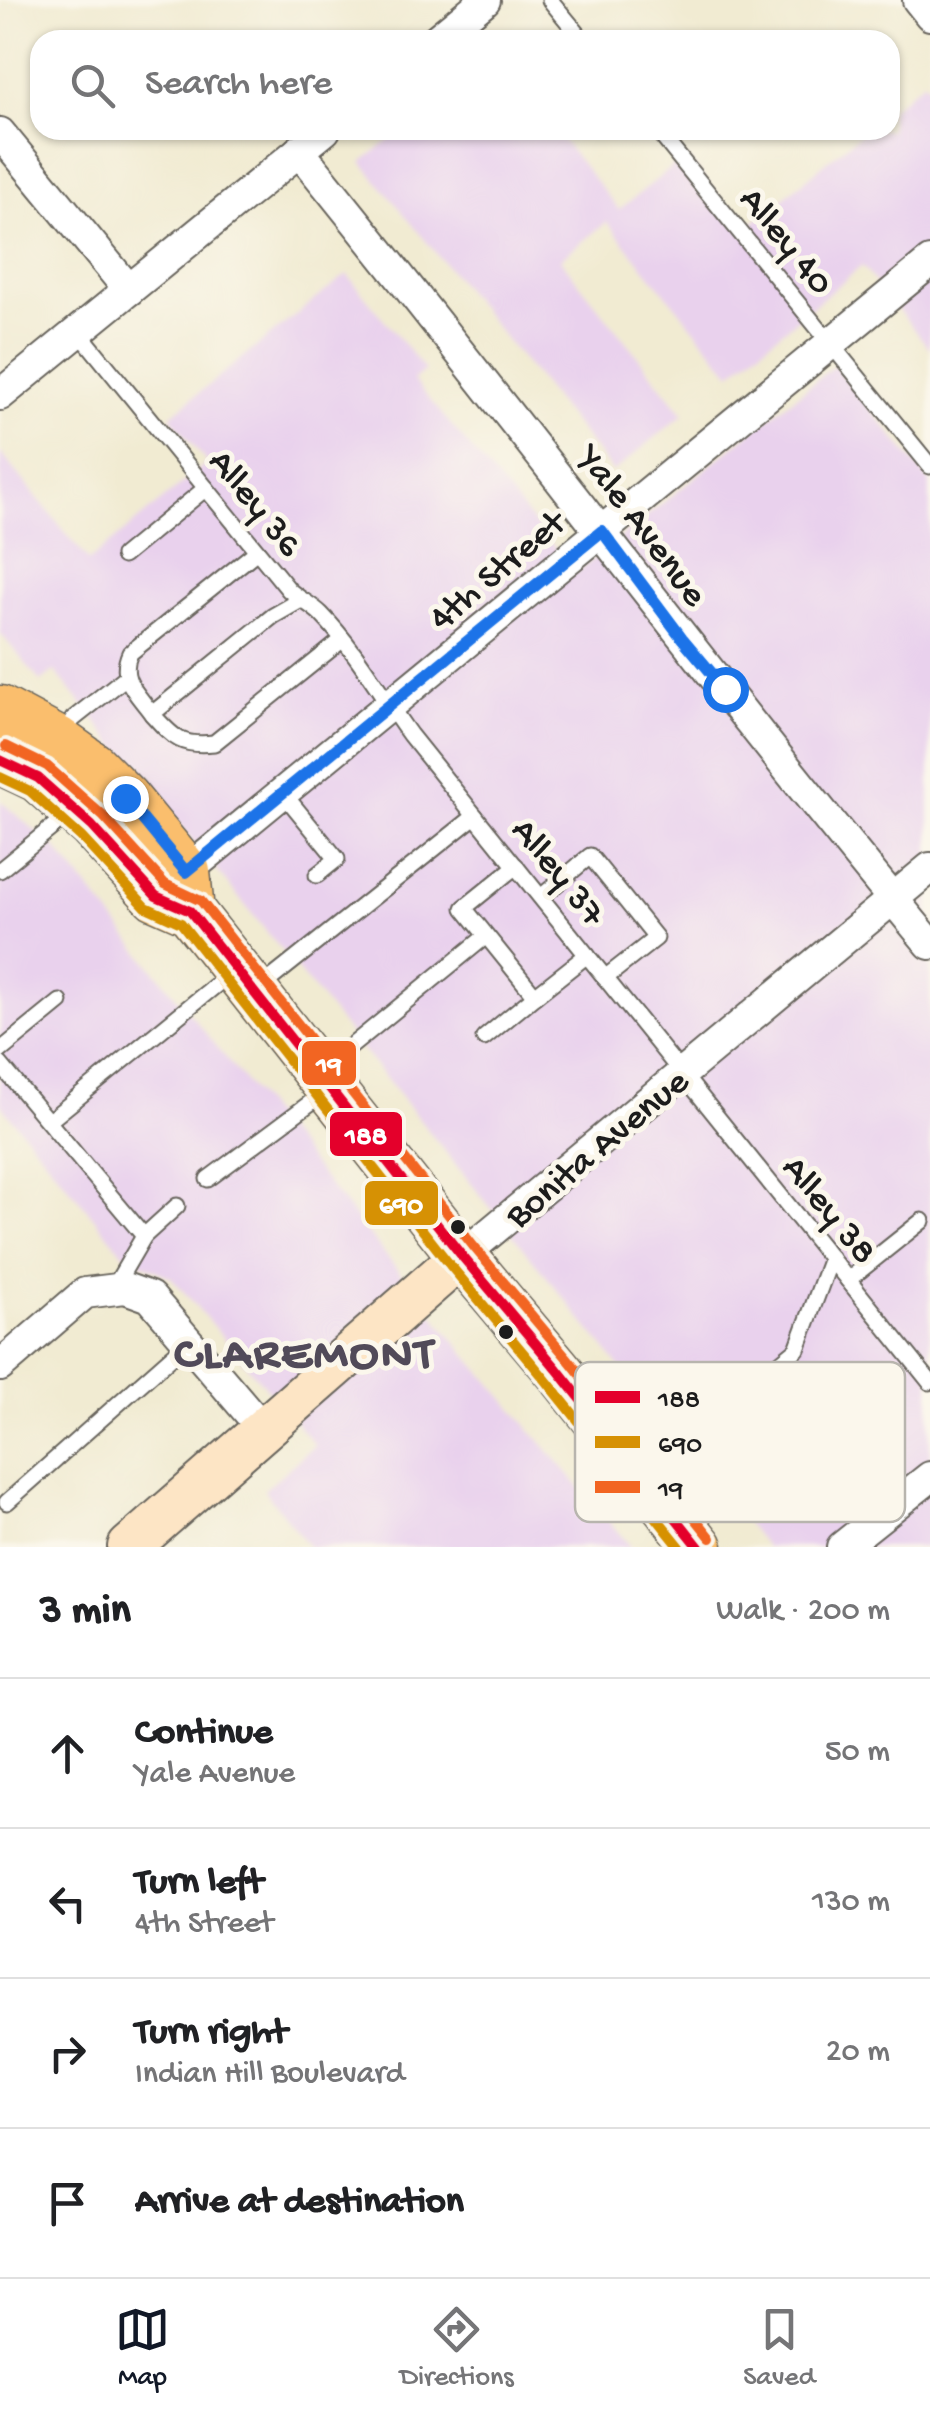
<!DOCTYPE html>
<html lang="en">
<head>
<meta charset="utf-8">
<style>
	:root { --surface:#fff; --page:#f6f6f6; --text:#202124; --muted:#757577; --line:#e0e0e0; --accent:#111827 }
	body { margin:0; font-family:"Gochi Hand",sans-serif; background:var(--page); color:var(--text) }
	.stop { position:absolute; width:30px; height:30px; margin:-22px; border:8px solid #1a73e8; border-radius:50%; background:#fff }
	.stop.end { background:#1a73e8; border-color:#fff; box-shadow:0 2px 10px #0008 }
	.list { margin:0; padding:0; list-style:none }
	h2 { display:flex; justify-content:space-between; align-items:center; height:130px; margin:0; padding:0 40px; font-size:42px }
	h2 small { font-size:32px; font-weight:400; color:var(--muted) }
	.list li { display:grid; grid-template-columns:65px 1fr auto; gap:30px; align-items:center; box-sizing:border-box; height:150px; padding:0 40px; border-top:2px solid var(--line) }
	.list b { display:block; font-size:38px; white-space:nowrap }
	.list p { margin:0; font-size:32px; white-space:nowrap; color:var(--muted) }
	.list em { font-size:32px; font-style:normal; color:var(--muted) }
	.icon { flex:none; width:55px; height:55px; fill:none; stroke:currentColor; stroke-width:2; stroke-linecap:round; stroke-linejoin:round }
	.map { position:relative; flex:none; width:930px; height:1547px; overflow:hidden }
	.search { position:absolute; background:var(--surface); box-shadow:0 2px 8px #0004; left:30px; right:30px; top:30px; height:110px; display:flex; align-items:center; gap:25px; box-sizing:border-box; padding:0 35px; border-radius:30px; color:var(--muted); font-size:38px }
	.sheet { height:730px; background:var(--surface) }
	nav { display:flex; justify-content:space-around; align-items:center; box-sizing:border-box; height:140px; border-top:2px solid var(--line); background:var(--surface); font-size:28px; color:var(--muted) }
	nav a { display:grid; justify-items:center; gap:5px }
	nav .on { color:var(--accent) }
	.map>svg:first-child { display:block }
	.built { fill:#e9d1ed }
	.lines { fill:none; stroke-linecap:round; stroke-linejoin:round }
	.lane-casing { stroke:#67645c; stroke-width:19 }
	.street-casing { stroke:#67645c; stroke-width:34 }
	.secondary-casing { stroke:#67645c; stroke-width:46 }
	.primary-casing { stroke:#67645c; stroke-width:51 }
	.lane { stroke:#fff; stroke-width:15 }
	.street { stroke:#fff; stroke-width:30 }
	.secondary { stroke:#fde5c5; stroke-width:42 }
	.primary { stroke:#fabe6d; stroke-width:48 }
	.bus-1-casing { stroke:#fbf7ec; stroke-width:18 }
	.bus-2-casing { stroke:#fbf7ec; stroke-width:18 }
	.bus-3-casing { stroke:#fbf7ec; stroke-width:18 }
	.bus-1 { stroke:#e4002b; stroke-width:10 }
	.bus-2 { stroke:#d69104; stroke-width:10 }
	.bus-3 { stroke:#f26522; stroke-width:10 }
	.route { stroke:#1a73e8; stroke-width:12 }
	.bus-dot { fill:#1c1c1c; stroke:#fbf7ec; stroke-width:4 }
	.labels { text-anchor:middle; stroke-width:10; stroke-linejoin:round; paint-order:stroke }
	.street-label { font-size:38px; fill:#1c1c1c; stroke:#fbf7ec }
	.district-label { font-size:48px; font-weight:bold; letter-spacing:2.5px; fill:#514a59; stroke:#fbf7ec }
	.key { fill:#fbf7ec; stroke:#b8b5ae; stroke-width:2.5 }
	.key-label { font-size:28px; fill:#1c1c1c }
	.line-badge { stroke:#fbf7ec; stroke-width:4 }
	.badge-label { font-size:28px; text-anchor:middle; font-weight:bold; fill:#fff }
</style>
</head>
<body>
<div class="map">
<svg width="930" height="1547" viewBox="0 0 930 1547">
	<rect width="100%" height="100%" fill="#fbf7ec"/>
	<filter id="ink" filterUnits="userSpaceOnUse"><feTurbulence type="fractalNoise" baseFrequency=".01" numOctaves="2"/><feDisplacementMap in="SourceGraphic" scale="20" xChannelSelector="R" yChannelSelector="G"/><feConvolveMatrix kernelMatrix="1 2 1 2 8 2 1 2 1" color-interpolation-filters="sRGB"/></filter>
	<filter id="wash" filterUnits="userSpaceOnUse"><feTurbulence type="fractalNoise" baseFrequency=".0048" numOctaves="4" result="noise"/><feDisplacementMap in="SourceGraphic" scale="40" xChannelSelector="R" yChannelSelector="G"/><feGaussianBlur stdDeviation="2.25" result="paint"/><feColorMatrix in="noise" values="0 0 0 0 0 0 0 0 0 0 0 0 0 0 0 0 0 1.4 0 .05"/><feComposite in="paint" operator="in"/></filter>
	<g filter="url(#wash)">
		<rect width="100%" height="100%" fill="#f1ebd2"/>
		<g class="built">
			<path d="M924 81 930 88V349L862 266 731 373 607 222 560 259 684 414 613 472 362 162 402 130H554L619 210 686 156 746 229 865 130H890V109Z"/>
			<path d="M347 274 425 370 413 380 576 573 835 365 930 482V1547H766L55 671 41 682 0 633V452L89 561 207 463 170 416Z"/>
			<path d="M0 801 55 847 455 1341 631 1547H309L264 1490 315 1445 172 1278 125 1255 0 1104Z"/>
		</g>
	</g>
	<g filter="url(#ink)">
		<g class="lines">
			<defs>
				<g id="lane">
					<path d="M550 0 583 40"/>
					<path d="M657 130 930 466"/>
					<path d="M78 331 289 590C299 599 312 605 321 614 356 650 381 695 410 735L930 1382"/>
					<path d="M123 556 206 488"/>
					<path d="M301 600 273 616 152 714C173 737 180 747 214 743L342 640"/>
					<path d="M152 714C137 693 118 679 130 653L257 551"/>
					<path d="M61 738 73 719 126 677"/>
					<path d="M283 793 337 859 317 875"/>
					<path d="M516 866 464 908 535 996 587 955"/>
					<path d="M0 870 71 812"/>
					<path d="M541 897 590 856 656 938 605 978"/>
					<path d="M257 990 475 816"/>
					<path d="M484 1038 535 996"/>
					<path d="M0 1051 60 1002"/>
					<path d="M0 1064 144 1236"/>
					<path d="M322 1070 486 936"/>
					<path d="M49 1121 232 972"/>
					<path d="M208 1179 325 1092"/>
					<path d="M848 1280 922 1221"/>
					<path d="M113 1289 144 1236 177 1206"/>
					<path d="M645 1473 797 1349 831 1258"/>
					<path d="M7 1502 188 1342"/>
				</g>
				<g id="street">
					<path d="M918 0 930 15"/>
					<path d="M436 40 485 0"/>
					<path d="M0 133 129 290"/>
					<path d="M299 151C512 413 714 684 930 944"/>
					<path d="M0 395 325 130"/>
					<path d="M175 881 930 262"/>
					<path d="M462 1256 930 868"/>
					<path d="M0 1366 85 1293 125 1288 150 1297 263 1429"/>
					<path d="M842 1547 930 1477"/>
				</g>
				<path id="secondary" d="M129 1547 462 1256"/>
				<g id="primary">
					<path d="M0 710 58 741 93 766 125 798 186 872 190 911"/>
					<path d="M0 760 38 778 92 826 156 896 190 911 462 1256 557 1369 699 1547"/>
				</g>
			</defs>
			<use href="#lane" class="lane-casing"/>
			<use href="#street" class="street-casing"/>
			<use href="#secondary" class="secondary-casing"/>
			<use href="#primary" class="primary-casing"/>
			<use href="#lane" class="lane"/>
			<use href="#street" class="street"/>
			<use href="#secondary" class="secondary"/>
			<use href="#primary" class="primary"/>
			<defs>
				<path id="bus-1" d="M0 760 38 778 92 826 156 896 190 911 462 1256 557 1369 699 1547"/>
				<path id="bus-2" d="M0 777 30 791 81 837 146 907 181 923 450 1265 545 1379 680 1547"/>
				<path id="bus-3" d="M6 746 47 766 103 816 165 884 201 901 474 1247 569 1360 711 1538"/>
			</defs>
			<use href="#bus-1" class="bus-1-casing"/>
			<use href="#bus-2" class="bus-2-casing"/>
			<use href="#bus-3" class="bus-3-casing"/>
			<use href="#bus-1" class="bus-1"/>
			<use href="#bus-2" class="bus-2"/>
			<use href="#bus-3" class="bus-3"/>
		</g>
	</g>
	<g class="lines" filter="url(#ink)">
		<path class="route" d="M125 798 186 872 602 531 682 638 725 689"/>
	</g>
	<g class="bus-dot">
		<circle cx="458" cy="1227" r="9"/>
		<circle cx="506" cy="1332" r="9"/>
	</g>
	<g class="labels">
		<g class="street-label">
			<text transform="translate(789 239) rotate(51)" y="13">Alley 40</text>
			<text transform="translate(258 501) rotate(51)" y="13">Alley 36</text>
			<text transform="translate(645 524) rotate(53)" y="13">Yale Avenue</text>
			<text transform="translate(495 568) rotate(-40)" y="13">4th Street</text>
			<text transform="translate(561 870) rotate(51)" y="13">Alley 37</text>
			<text transform="translate(595 1146) rotate(-40)" y="13">Bonita Avenue</text>
			<text transform="translate(832 1208) rotate(51)" y="13">Alley 38</text>
		</g>
		<g class="district-label">
			<text x="305" y="1366">CLAREMONT</text>
		</g>
	</g>
	<rect x="575" y="1362" width="330" height="160" rx="15" class="key"/>
	<rect x="595" y="1391" width="45" height="12" fill="#e4002b"/>
	<rect x="595" y="1436" width="45" height="12" fill="#d69104"/>
	<rect x="595" y="1481" width="45" height="12" fill="#f26522"/>
	<g class="key-label">
		<text x="658" y="1407">188</text>
		<text x="658" y="1452">690</text>
		<text x="658" y="1497">19</text>
	</g>
	<g class="line-badge">
		<rect x="300" y="1039" width="58" height="48" rx="10" fill="#f26522"/>
		<rect x="328" y="1110" width="76" height="48" rx="10" fill="#e4002b"/>
		<rect x="363" y="1179" width="77" height="48" rx="10" fill="#d69104"/>
	</g>
	<g class="badge-label">
		<text x="329" y="1073">19</text>
		<text x="366" y="1144">188</text>
		<text x="401" y="1213">690</text>
	</g>
</svg>
<div class="stop" style="left:725px;top:689px"></div>
<div class="stop end" style="left:125px;top:798px"></div>
<div class="search"><svg class="icon" aria-label="search" viewBox="0 0 24 24"><circle cx="10" cy="10" r="6"/><path d="M15 15l6 6"/></svg>Search here</div>
</div>
<section class="sheet">
<h2>3 min<small>Walk · 200 m</small></h2>
<ul class="list">
<li><svg class="icon" aria-label="ahead" viewBox="0 0 24 24"><path d="M12 20V5M6 11l6-6 6 6"/></svg><div><b>Continue</b><p>Yale Avenue</p></div><em>50 m</em></li>
<li><svg class="icon" aria-label="left" viewBox="0 0 24 24"><path d="M17 20v-9H6M10 6l-5 5 5 5"/></svg><div><b>Turn left</b><p>4th Street</p></div><em>130 m</em></li>
<li><svg class="icon" aria-label="right" viewBox="0 0 24 24"><path d="M7 20v-9h11M14 6l5 5-5 5"/></svg><div><b>Turn right</b><p>Indian Hill Boulevard</p></div><em>20 m</em></li>
<li><svg class="icon" aria-label="arrive" viewBox="0 0 24 24"><path d="M6 21V4h12l-3 4 3 4H6"/></svg><div><b>Arrive at destination</b></div></li>
</ul>
</section>
<nav>
<a class="on"><svg class="icon" aria-label="map" viewBox="0 0 24 24"><path d="M3 6l6-2 6 2 6-2v14l-6 2-6-2-6 2zM9 4v14M15 6v14"/></svg>Map</a>
<a><svg class="icon" aria-label="directions" viewBox="0 0 24 24"><path d="M12 3l9 9-9 9-9-9zM9 14v-3h6M13 9l2 2-2 2"/></svg>Directions</a>
<a><svg class="icon" aria-label="saved" viewBox="0 0 24 24"><path d="M7 4h10v16l-5-4-5 4z"/></svg>Saved</a>
</nav>
</body>
</html>
